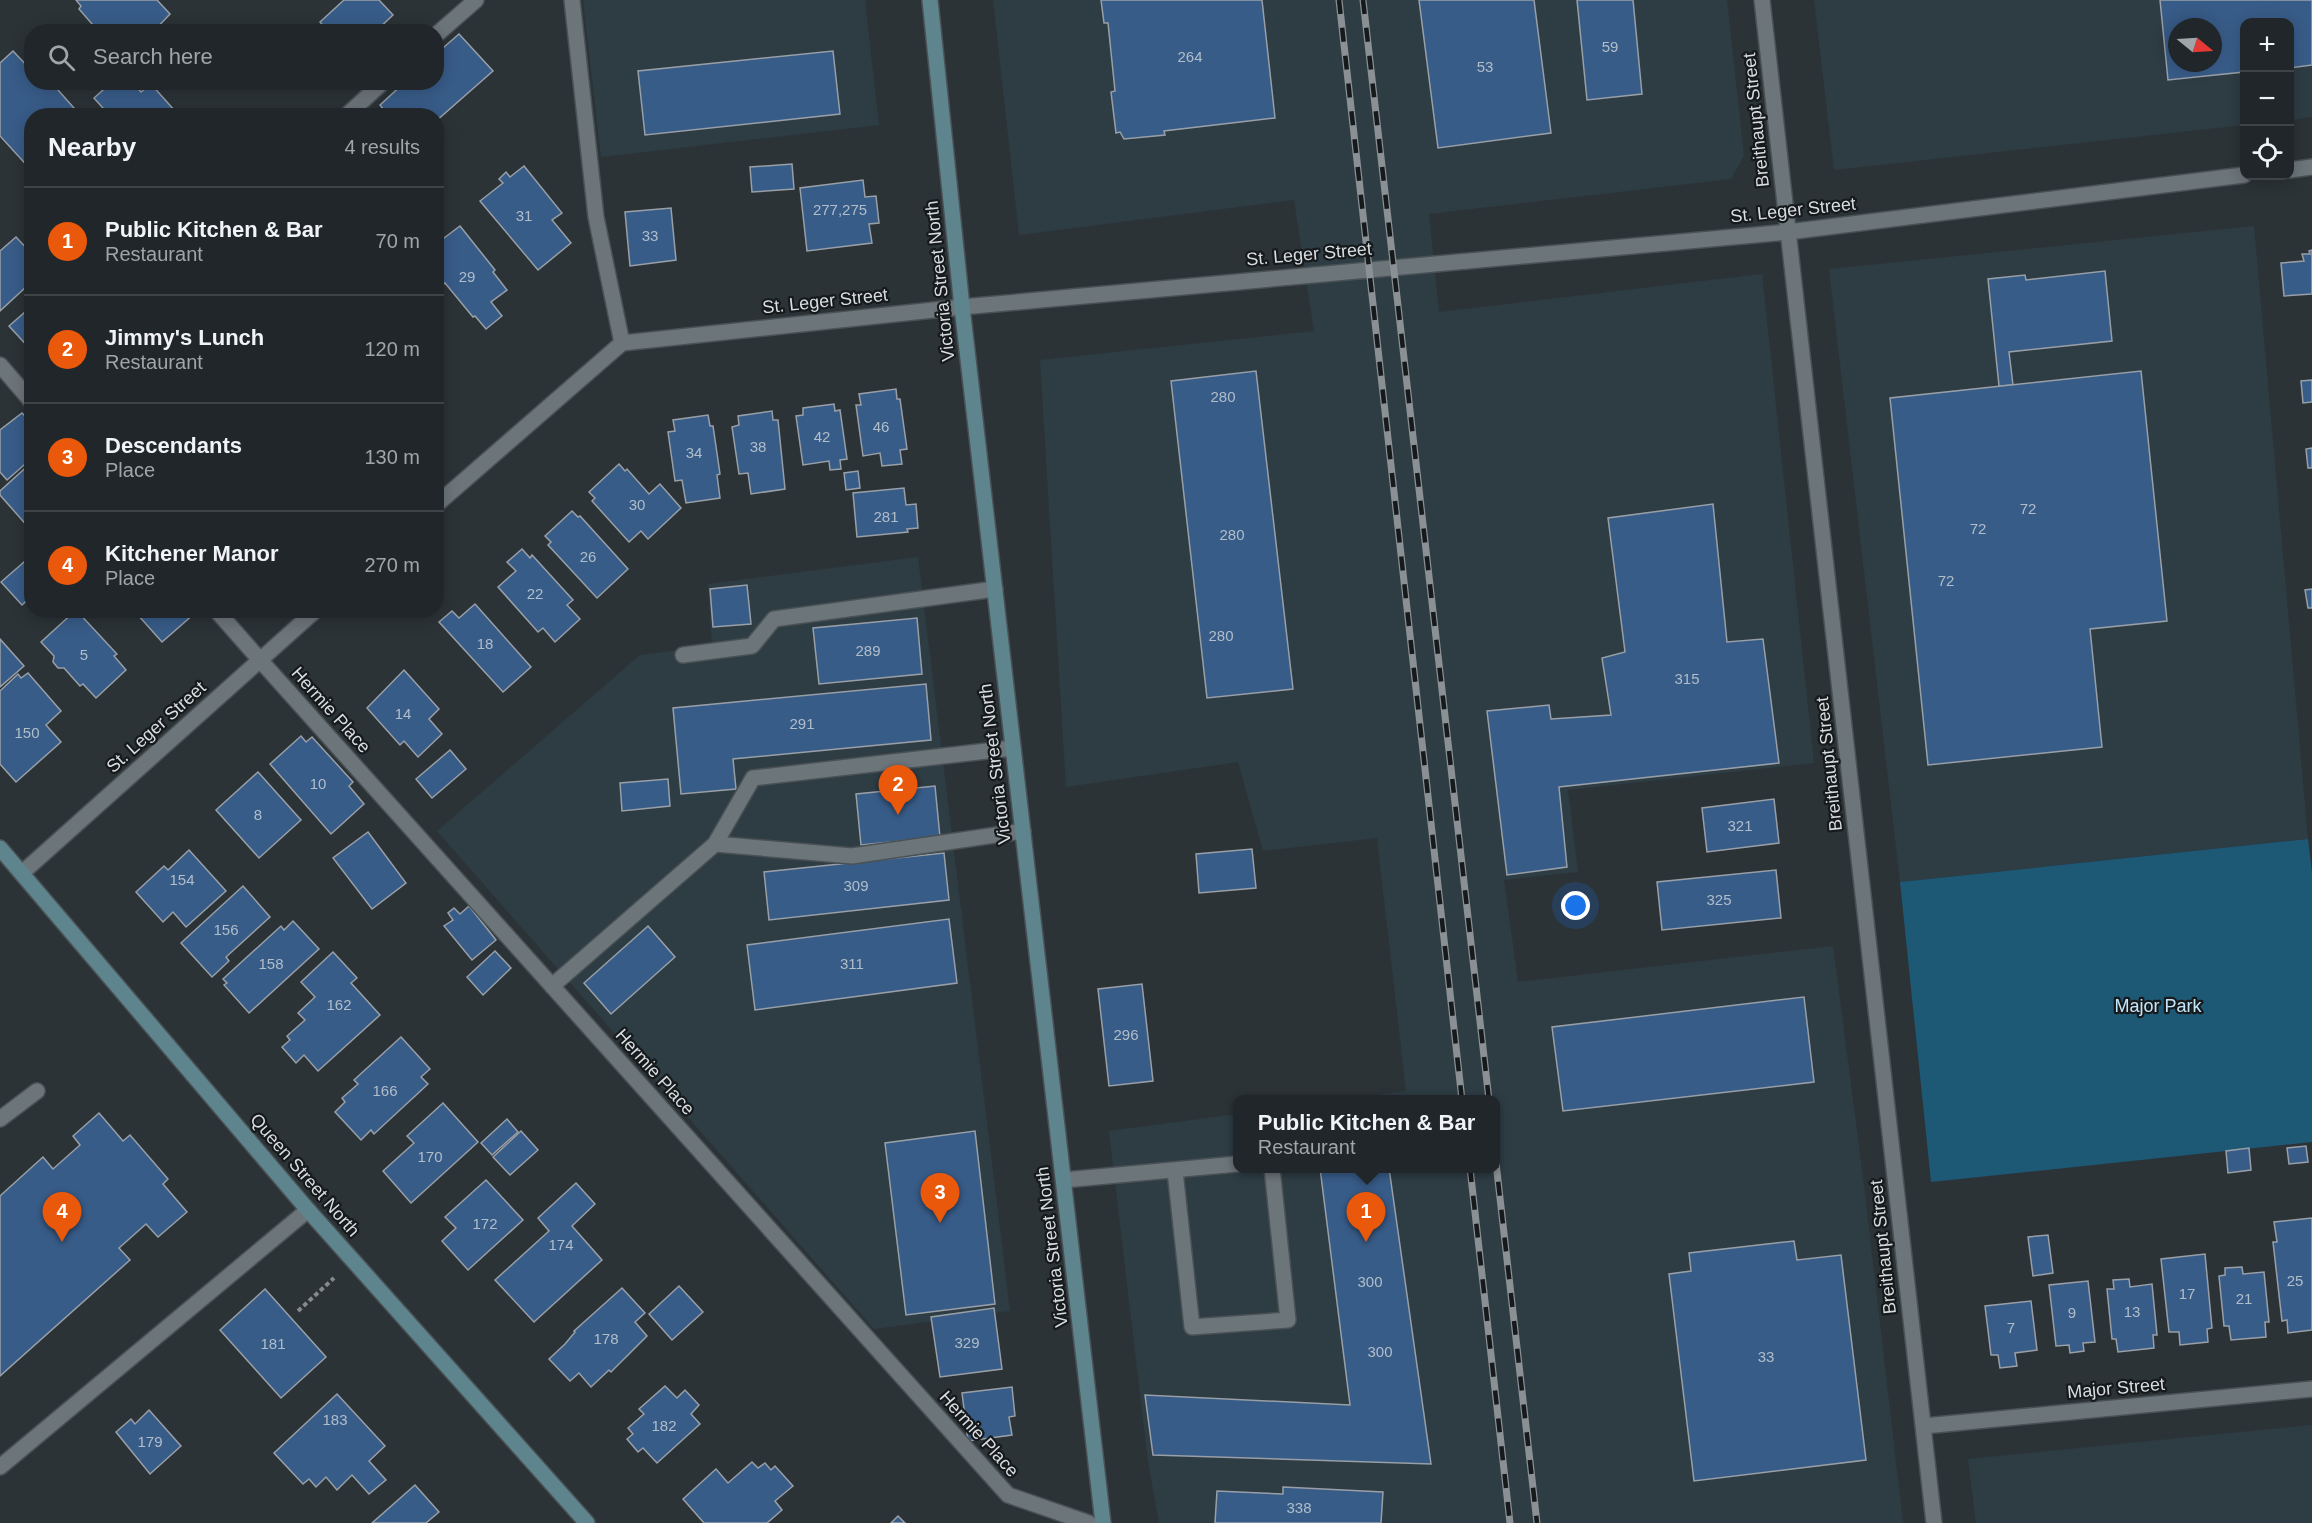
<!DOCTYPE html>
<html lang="en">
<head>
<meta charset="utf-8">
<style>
	:root { --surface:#202629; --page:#2d3235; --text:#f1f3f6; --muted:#a2a5a8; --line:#3d4346; --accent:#ea580c }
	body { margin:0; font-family:Arial,sans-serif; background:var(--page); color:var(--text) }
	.controls { position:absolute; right:18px; top:18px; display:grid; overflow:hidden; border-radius:12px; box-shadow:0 3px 15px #0003 }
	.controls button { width:54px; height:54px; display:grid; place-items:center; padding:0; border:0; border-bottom:2px solid var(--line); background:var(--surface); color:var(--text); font:30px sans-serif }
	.compass { position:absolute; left:2168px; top:18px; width:54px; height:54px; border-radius:50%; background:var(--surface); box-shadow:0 3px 15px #0003; rotate:108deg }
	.you { position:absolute; left:1576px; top:906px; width:21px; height:21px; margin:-15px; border:4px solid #fff; border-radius:50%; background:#1a73e8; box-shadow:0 0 0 9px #1a73e833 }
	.badge { display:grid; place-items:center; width:39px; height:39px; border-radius:50%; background:var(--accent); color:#fff; font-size:20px; font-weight:700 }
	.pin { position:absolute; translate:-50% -50px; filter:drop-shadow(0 2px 3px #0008) }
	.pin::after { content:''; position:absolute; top:32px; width:21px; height:18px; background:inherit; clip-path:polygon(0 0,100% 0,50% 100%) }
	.popup { position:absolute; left:1233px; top:1095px; width:267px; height:78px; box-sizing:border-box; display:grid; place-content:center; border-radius:12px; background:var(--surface); filter:drop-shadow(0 2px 4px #0005); font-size:20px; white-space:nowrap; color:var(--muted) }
	.popup b { font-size:22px; color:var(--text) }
	.popup::after { content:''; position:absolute; left:50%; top:100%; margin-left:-12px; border:12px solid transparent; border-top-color:var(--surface) }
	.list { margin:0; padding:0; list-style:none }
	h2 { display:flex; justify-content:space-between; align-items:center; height:78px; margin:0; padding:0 24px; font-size:26px }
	h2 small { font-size:20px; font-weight:400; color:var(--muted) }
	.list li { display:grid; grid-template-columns:39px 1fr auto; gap:18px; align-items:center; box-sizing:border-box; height:108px; padding:0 24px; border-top:2px solid var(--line) }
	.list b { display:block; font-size:22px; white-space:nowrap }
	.list p { margin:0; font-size:20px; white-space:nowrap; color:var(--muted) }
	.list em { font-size:20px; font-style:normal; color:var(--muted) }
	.icon { flex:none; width:33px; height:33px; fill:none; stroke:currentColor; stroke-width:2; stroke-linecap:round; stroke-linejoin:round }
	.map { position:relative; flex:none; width:2312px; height:1523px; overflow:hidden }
	.search { position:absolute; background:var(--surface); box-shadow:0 3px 15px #0003; left:24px; top:24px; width:420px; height:66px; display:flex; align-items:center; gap:15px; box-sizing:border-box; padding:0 21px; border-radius:24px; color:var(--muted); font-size:22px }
	.panel { position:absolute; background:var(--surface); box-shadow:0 3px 15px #0003; left:24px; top:108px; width:420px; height:510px; border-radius:24px }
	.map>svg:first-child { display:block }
	.built { fill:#2e3c44; fill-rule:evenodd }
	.green { fill:#1d5875 }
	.building { fill:#385c88; stroke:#999fa7; stroke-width:1.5; fill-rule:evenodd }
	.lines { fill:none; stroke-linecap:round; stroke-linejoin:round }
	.lane-casing { stroke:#4a5155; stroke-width:18 }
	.street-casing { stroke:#4a5155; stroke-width:18 }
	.secondary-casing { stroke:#4a5155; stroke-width:18 }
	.path { stroke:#83898c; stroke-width:4; stroke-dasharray:4.5 3; stroke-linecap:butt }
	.lane { stroke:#6c757a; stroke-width:15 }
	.street { stroke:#6c757a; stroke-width:15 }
	.secondary { stroke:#5e858e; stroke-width:15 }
	.rail-casing { stroke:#8a9094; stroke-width:7 }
	.rail { stroke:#161a1c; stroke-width:4.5; stroke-dasharray:14; stroke-linecap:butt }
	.labels { text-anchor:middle; stroke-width:4.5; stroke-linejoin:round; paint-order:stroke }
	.number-label { font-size:15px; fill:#b0bdca }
	.street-label { font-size:18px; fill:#d8dde0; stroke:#161a1c }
	.park-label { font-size:18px; fill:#c4e6fa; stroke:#161a1c }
</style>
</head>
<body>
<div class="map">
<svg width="2312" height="1523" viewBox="0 0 2312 1523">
	<rect width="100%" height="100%" fill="#2b3337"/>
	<g class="built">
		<path d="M583 0H865L879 125 601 157Z"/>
		<path d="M993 0H1727L1744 156 1731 179 1429 214 1439 312 1762 274 1814 763 1568 790 1578 872 1504 880 1518 982 1833 946 1864 1185 1903 1523H1159L1148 1462 1109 1131 1237 1114V1168H1495V1100L1345 1099 1406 1091 1377 838 1263 851 1238 762 1066 787 1040 360 1314 331 1294 200 1019 235Z"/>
		<path d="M1814 0H2312V117L2290 120V22H2244V125L1834 170ZM2177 27H2213V63H2177Z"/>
		<path d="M2254 226 2308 839 1900 882 1829 269Z"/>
		<path d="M918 557 1010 1311 874 1329 437 831 640 655 712 646 708 584Z"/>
		<path d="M2312 1425V1523H1976L1968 1459Z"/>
	</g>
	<path class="green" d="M2308 839 2312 873V1142L1931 1182 1900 882Z"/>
	<g class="building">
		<path d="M76 0H157L170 14 153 32H99L79 9 81 6Z"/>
		<path d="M344 0H379L393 15 375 32H329L320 22Z"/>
		<path d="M1101 0H1262L1275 118 1164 131 1165 135 1124 139 1120 132 1116 133 1111 92 1115 91 1108 23H1104Z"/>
		<path d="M1419 0H1534L1551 133 1438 148Z"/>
		<path d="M1577 0H1633L1642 94 1587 100Z"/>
		<path d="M2160 0H2312V65L2290 68V22H2244V72L2168 80ZM2177 27H2213V63H2177Z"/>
		<path d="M459 34 493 71 436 121V116H389L380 105 405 82H436V54Z"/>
		<path d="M13 51 32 71V82H51L81 116H32V171L0 136V63Z"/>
		<path d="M833 51 840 114 645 135 638 71Z"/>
		<path d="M112 82H132L141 92 151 84 175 111 170 116H110L94 98Z"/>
		<path d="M792 164 794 189 752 192 750 167Z"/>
		<path d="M524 166 562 213 552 220 571 243 538 270 480 201 503 183 499 179 506 172 510 177Z"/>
		<path d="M863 180 865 197 876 196 879 223 869 224 872 243 807 251 800 188Z"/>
		<path d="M671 208 676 260 630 266 625 212Z"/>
		<path d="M460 226 495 270 493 272 507 290 491 302 502 316 486 329 475 316 473 317 445 283 436 290V244Z"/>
		<path d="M16 237 32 254V292L26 287 0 311V251Z"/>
		<path d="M2312 250V294L2284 296 2281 263 2304 261 2302 254H2310L2309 251Z"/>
		<path d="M2105 271 2112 341 2009 352 2013 385 1999 386 1988 279 2025 275 2026 280Z"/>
		<path d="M32 306V351L9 326Z"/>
		<path d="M1256 371 1293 689 1207 698 1171 381Z"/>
		<path d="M2141 371 2167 621 2090 629 2102 747 1928 765 1890 398Z"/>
		<path d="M2312 380V402L2303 403 2301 381Z"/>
		<path d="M896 389 897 399H900L907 449 900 450 902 464 882 466 880 453 863 456 856 405H861L859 394Z"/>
		<path d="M834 404 835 411 840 410 847 459 840 460 841 469 830 470 829 461 803 465 796 416 803 415V408Z"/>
		<path d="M772 411 773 420H778L785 489 751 494 748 473 739 474 732 427 739 425 738 416Z"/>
		<path d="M22 413 32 423V458L7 480 0 472V430Z"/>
		<path d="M708 415 710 426H713L720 474 717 475 720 498 686 503 682 480 675 481 668 432 675 431 673 420Z"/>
		<path d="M2312 448V468H2308L2306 449Z"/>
		<path d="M32 462V526L29 528 0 495V491Z"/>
		<path d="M619 464 625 471 627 469 649 494 660 484 681 508 648 539 641 531 629 542 592 501 595 498 589 492Z"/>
		<path d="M858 471 860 488 846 490 844 473Z"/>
		<path d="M904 488 906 505 916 504 918 528 907 529 908 532 857 537 853 493Z"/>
		<path d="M1713 504 1727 642 1763 639 1779 763 1559 787 1567 867 1507 875 1487 711 1549 705 1551 719 1611 715 1602 658 1625 652 1608 518Z"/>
		<path d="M572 511 578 517 580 516 628 569 597 598 548 545 551 542 545 536Z"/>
		<path d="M522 549 530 558 532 555 573 600 567 605 580 619 555 642 543 628 538 632 498 587 516 571 507 562Z"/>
		<path d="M24 562 32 571V596L22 605 1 582Z"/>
		<path d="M747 585 751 624 713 627 710 589Z"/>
		<path d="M2312 589V608H2308L2305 590Z"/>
		<path d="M475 604 531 667 503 692 439 622 452 611 459 618Z"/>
		<path d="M76 610 117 654 114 656 126 670 96 698 83 684 80 686 64 668H58L53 662 54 656 41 642Z"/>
		<path d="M127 610H193L195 613 162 642 137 614 133 617Z"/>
		<path d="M917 618 922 674 819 684 813 628Z"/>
		<path d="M0 639 24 666 0 687Z"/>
		<path d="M404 670 439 709 429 719 442 734 418 757 404 741 400 745 367 708Z"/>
		<path d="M28 673 61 711 46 725 61 742 16 782 0 764V691L18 674 21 678Z"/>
		<path d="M926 684 931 740 733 759 736 789 681 794 673 708Z"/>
		<path d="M301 736 306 742 312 737 353 782 349 786 364 804 331 834 270 764Z"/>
		<path d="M450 750 466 769 432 798 416 779Z"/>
		<path d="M258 772 301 820 259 858 216 810Z"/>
		<path d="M668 779 670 806 622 811 620 783Z"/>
		<path d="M935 786 940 837 861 845 856 794Z"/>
		<path d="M1774 799 1779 843 1707 852 1702 808Z"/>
		<path d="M368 832 406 883 372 909 333 858Z"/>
		<path d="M1252 849 1256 888 1199 893 1196 854Z"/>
		<path d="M189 850 226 891 186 927 173 912 163 922 136 892 164 866 168 870Z"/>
		<path d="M944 853 949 900 769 920 764 872Z"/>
		<path d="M1776 870 1781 918 1662 930 1657 882Z"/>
		<path d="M243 886 270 917 226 957 229 961 212 977 181 943Z"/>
		<path d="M469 906 496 940 472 960 444 926 453 920 448 913 454 908 460 914Z"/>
		<path d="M949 919 957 983 755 1010 747 945Z"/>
		<path d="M293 921 319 949 249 1013 224 985 227 983 223 979 281 926 284 930Z"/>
		<path d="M648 926 675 957 611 1014 584 983Z"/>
		<path d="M495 951 511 968 483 995 467 977Z"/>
		<path d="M333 952 357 978 351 983 380 1015 318 1071 304 1055 296 1063 282 1047 290 1040 287 1036 305 1020 298 1013 315 997 301 982Z"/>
		<path d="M1142 984 1153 1081 1109 1086 1098 989Z"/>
		<path d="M1804 997 1814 1082 1563 1111 1552 1027Z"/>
		<path d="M401 1037 430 1069 421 1077 428 1084 374 1134 371 1130 361 1140 335 1112 345 1102 342 1098 358 1084 354 1080Z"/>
		<path d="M443 1103 478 1142 411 1203 383 1171 414 1143 407 1136Z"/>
		<path d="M99 1113 123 1141 130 1135 168 1179 163 1184 187 1212 158 1237 146 1224 119 1248 130 1260 0 1376V1196L43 1157 53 1169 80 1145 73 1136Z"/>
		<path d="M507 1119 518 1132 492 1155 481 1143Z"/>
		<path d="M521 1131 538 1150 510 1175 493 1157Z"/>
		<path d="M975 1131 995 1304 906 1315 885 1143Z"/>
		<path d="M2306 1146 2308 1162 2289 1164 2287 1148Z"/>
		<path d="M2249 1148 2251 1170 2228 1173 2226 1151Z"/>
		<path d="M1320 1168H1389L1431 1464 1153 1455 1145 1395 1350 1405Z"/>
		<path d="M486 1180 523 1220 468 1270 442 1241 456 1228 445 1217Z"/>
		<path d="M576 1183 595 1204 572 1226 602 1260 534 1322 495 1280 549 1231 538 1218Z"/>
		<path d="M2312 1218V1330L2288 1333 2287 1320 2282 1321 2273 1242H2277L2274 1222Z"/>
		<path d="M2048 1235 2053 1273 2033 1276 2028 1237Z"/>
		<path d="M1794 1241 1797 1260 1841 1255 1866 1460 1694 1481 1669 1274 1691 1271 1689 1253Z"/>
		<path d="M2205 1254 2212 1328 2207 1329 2208 1342 2180 1345 2179 1332H2169L2161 1259Z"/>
		<path d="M2242 1267 2243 1274 2264 1272 2269 1322H2265L2266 1337 2231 1340 2229 1326H2224L2219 1276 2225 1275V1268Z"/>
		<path d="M2129 1279 2130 1287 2152 1284 2157 1335H2153L2154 1348 2118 1352 2116 1339H2112L2107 1289H2114L2113 1280Z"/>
		<path d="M2088 1281 2095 1342 2083 1343 2084 1351 2070 1353 2069 1345 2056 1346 2049 1285Z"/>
		<path d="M679 1286 703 1312 672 1340 649 1314Z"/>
		<path d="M622 1288 645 1313 635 1322 647 1336 611 1372 609 1370 591 1387 579 1373 570 1381 549 1359 565 1344 575 1332 574 1331Z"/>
		<path d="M265 1289 326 1357 281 1398 220 1330Z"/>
		<path d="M2031 1301 2037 1350 2015 1353 2017 1366 2000 1368 1998 1355H1991L1985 1306Z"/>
		<path d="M994 1308 1002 1369 940 1377 931 1317Z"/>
		<path d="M665 1386 677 1398 685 1390 699 1405 691 1414 700 1424 657 1463 643 1448 638 1452 627 1439 633 1434 628 1428 644 1414 639 1409Z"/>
		<path d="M1012 1387 1015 1416 1009 1417 1012 1435 968 1441 962 1393Z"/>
		<path d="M337 1394 385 1446 369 1461 386 1480 369 1494 352 1475 337 1490 326 1477 316 1487 309 1479 303 1484 274 1453Z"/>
		<path d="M149 1410 181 1446 150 1474 116 1432 131 1419 135 1424Z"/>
		<path d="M752 1462 758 1468 765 1463 771 1470 775 1466 793 1486 775 1501 782 1510 767 1523H704L683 1499 716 1469 728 1483Z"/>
		<path d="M415 1485 439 1512 426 1523H372Z"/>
		<path d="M1283 1487 1383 1492 1381 1523H1215L1217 1491 1283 1494Z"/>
		<path d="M898 1516 905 1523H891Z"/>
	</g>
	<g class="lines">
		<defs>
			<g id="lane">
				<path d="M572 0 596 217 622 343"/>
				<path d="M436 35 476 0"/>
				<path d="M346 116 383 82"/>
				<path d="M683 655 752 646 774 619 995 589"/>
				<path d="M260 660 1008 1495 1089 1523"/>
				<path d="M715 844 852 856 1023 831"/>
				<path d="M552 986 715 844 753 778 1013 748"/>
				<path d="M0 1119 37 1091"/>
				<path d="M1175 1171 1192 1327 1288 1320 1272 1168"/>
				<path d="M1064 1180 1237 1164"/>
				<path d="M0 1467 308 1210"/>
			</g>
			<g id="street">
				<path d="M1762 0 1934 1523"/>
				<path d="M2290 170 2312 167"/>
				<path d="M0 365 32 402"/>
				<path d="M436 505 622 343 962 307 1788 232 2244 175"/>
				<path d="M216 610 260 660"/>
				<path d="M22 873 316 610"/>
				<path d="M1924 1426 2312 1389"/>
			</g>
			<g id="secondary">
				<path d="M930 0 962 307 1103 1523"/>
				<path d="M0 848 308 1210 587 1523"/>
			</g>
		</defs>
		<use href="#lane" class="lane-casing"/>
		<use href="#street" class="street-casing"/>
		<use href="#secondary" class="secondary-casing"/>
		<path class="path" d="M298 1311 334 1278"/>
		<use href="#lane" class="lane"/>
		<use href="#street" class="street"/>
		<use href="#secondary" class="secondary"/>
		<defs>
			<g id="rail">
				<path d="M1339 0 1462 1100"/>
				<path d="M1363 0 1489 1100"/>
				<path d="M1495 1154 1537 1523"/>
				<path d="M1470 1168 1510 1523"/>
			</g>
		</defs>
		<use href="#rail" class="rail-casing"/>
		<use href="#rail" class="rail"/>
	</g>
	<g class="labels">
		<g class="number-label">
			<text x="1610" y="52">59</text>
			<text x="1190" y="62">264</text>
			<text x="1485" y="72">53</text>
			<text x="840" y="215">277,275</text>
			<text x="524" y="221">31</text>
			<text x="650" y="241">33</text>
			<text x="467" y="282">29</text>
			<text x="1223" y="402">280</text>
			<text x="881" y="432">46</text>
			<text x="822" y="442">42</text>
			<text x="758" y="452">38</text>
			<text x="694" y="458">34</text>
			<text x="637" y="510">30</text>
			<text x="2028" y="514">72</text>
			<text x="886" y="522">281</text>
			<text x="1978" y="534">72</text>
			<text x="1232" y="540">280</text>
			<text x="588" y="562">26</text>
			<text x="1946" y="586">72</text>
			<text x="535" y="599">22</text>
			<text x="1221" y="641">280</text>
			<text x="485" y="649">18</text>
			<text x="868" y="656">289</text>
			<text x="84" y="660">5</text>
			<text x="1687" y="684">315</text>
			<text x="403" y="719">14</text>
			<text x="802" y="729">291</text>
			<text x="27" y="738">150</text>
			<text x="318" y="789">10</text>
			<text x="258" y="820">8</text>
			<text x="1740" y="831">321</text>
			<text x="182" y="885">154</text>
			<text x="856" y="891">309</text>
			<text x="1719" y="905">325</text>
			<text x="226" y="935">156</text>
			<text x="271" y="969">158</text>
			<text x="852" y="969">311</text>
			<text x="339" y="1010">162</text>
			<text x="1126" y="1040">296</text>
			<text x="385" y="1096">166</text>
			<text x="430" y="1162">170</text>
			<text x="485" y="1229">172</text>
			<text x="561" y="1250">174</text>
			<text x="2295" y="1286">25</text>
			<text x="1370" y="1287">300</text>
			<text x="2187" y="1299">17</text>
			<text x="2244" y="1304">21</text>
			<text x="2132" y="1317">13</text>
			<text x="2072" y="1318">9</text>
			<text x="2011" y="1333">7</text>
			<text x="606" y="1344">178</text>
			<text x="967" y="1348">329</text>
			<text x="273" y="1349">181</text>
			<text x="1380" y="1357">300</text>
			<text x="1766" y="1362">33</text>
			<text x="335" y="1425">183</text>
			<text x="664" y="1431">182</text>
			<text x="150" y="1447">179</text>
			<text x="1299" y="1513">338</text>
		</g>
		<g class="street-label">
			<text transform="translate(1756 120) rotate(-96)" y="6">Breithaupt Street</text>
			<text transform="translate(1793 210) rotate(-6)" y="6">St. Leger Street</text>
			<text transform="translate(1309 254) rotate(-5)" y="6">St. Leger Street</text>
			<text transform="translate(940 281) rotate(-96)" y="6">Victoria Street North</text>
			<text transform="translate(825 301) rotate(-6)" y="6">St. Leger Street</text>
			<text transform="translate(331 710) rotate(48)" y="6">Hermie Place</text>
			<text transform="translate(156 727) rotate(-42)" y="6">St. Leger Street</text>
			<text transform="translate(995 764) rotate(-97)" y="6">Victoria Street North</text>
			<text transform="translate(1829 764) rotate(-96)" y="6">Breithaupt Street</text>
			<text transform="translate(655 1072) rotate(48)" y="6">Hermie Place</text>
			<text transform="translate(305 1175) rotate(49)" y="6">Queen Street North</text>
			<text transform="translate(1052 1247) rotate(-97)" y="6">Victoria Street North</text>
			<text transform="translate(1883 1247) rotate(-96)" y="6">Breithaupt Street</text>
			<text transform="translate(2116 1388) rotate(-5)" y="6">Major Street</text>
			<text transform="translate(979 1434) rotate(48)" y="6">Hermie Place</text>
		</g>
		<g class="park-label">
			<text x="2158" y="1012">Major Park</text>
		</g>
	</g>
</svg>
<div class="controls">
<button>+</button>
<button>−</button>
<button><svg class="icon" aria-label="locate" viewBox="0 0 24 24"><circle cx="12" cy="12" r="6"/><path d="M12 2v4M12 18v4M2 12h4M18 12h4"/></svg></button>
</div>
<svg class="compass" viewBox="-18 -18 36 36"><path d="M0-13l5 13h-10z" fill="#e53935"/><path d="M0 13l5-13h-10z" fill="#a2a5a8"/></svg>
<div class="you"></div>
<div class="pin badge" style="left:1366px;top:1242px">1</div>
<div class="popup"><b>Public Kitchen &amp; Bar</b>Restaurant</div>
<div class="pin badge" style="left:898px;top:815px">2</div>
<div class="pin badge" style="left:940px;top:1223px">3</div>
<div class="pin badge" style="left:62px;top:1242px">4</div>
<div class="search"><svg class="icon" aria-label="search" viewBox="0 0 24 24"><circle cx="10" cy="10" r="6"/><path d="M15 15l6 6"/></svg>Search here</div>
<section class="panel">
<h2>Nearby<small>4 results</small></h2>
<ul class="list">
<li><span class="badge">1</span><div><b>Public Kitchen &amp; Bar</b><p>Restaurant</p></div><em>70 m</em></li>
<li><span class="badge">2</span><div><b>Jimmy's Lunch</b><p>Restaurant</p></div><em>120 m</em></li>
<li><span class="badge">3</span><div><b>Descendants</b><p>Place</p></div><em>130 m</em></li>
<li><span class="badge">4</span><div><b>Kitchener Manor</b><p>Place</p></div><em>270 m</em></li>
</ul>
</section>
</div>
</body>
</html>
